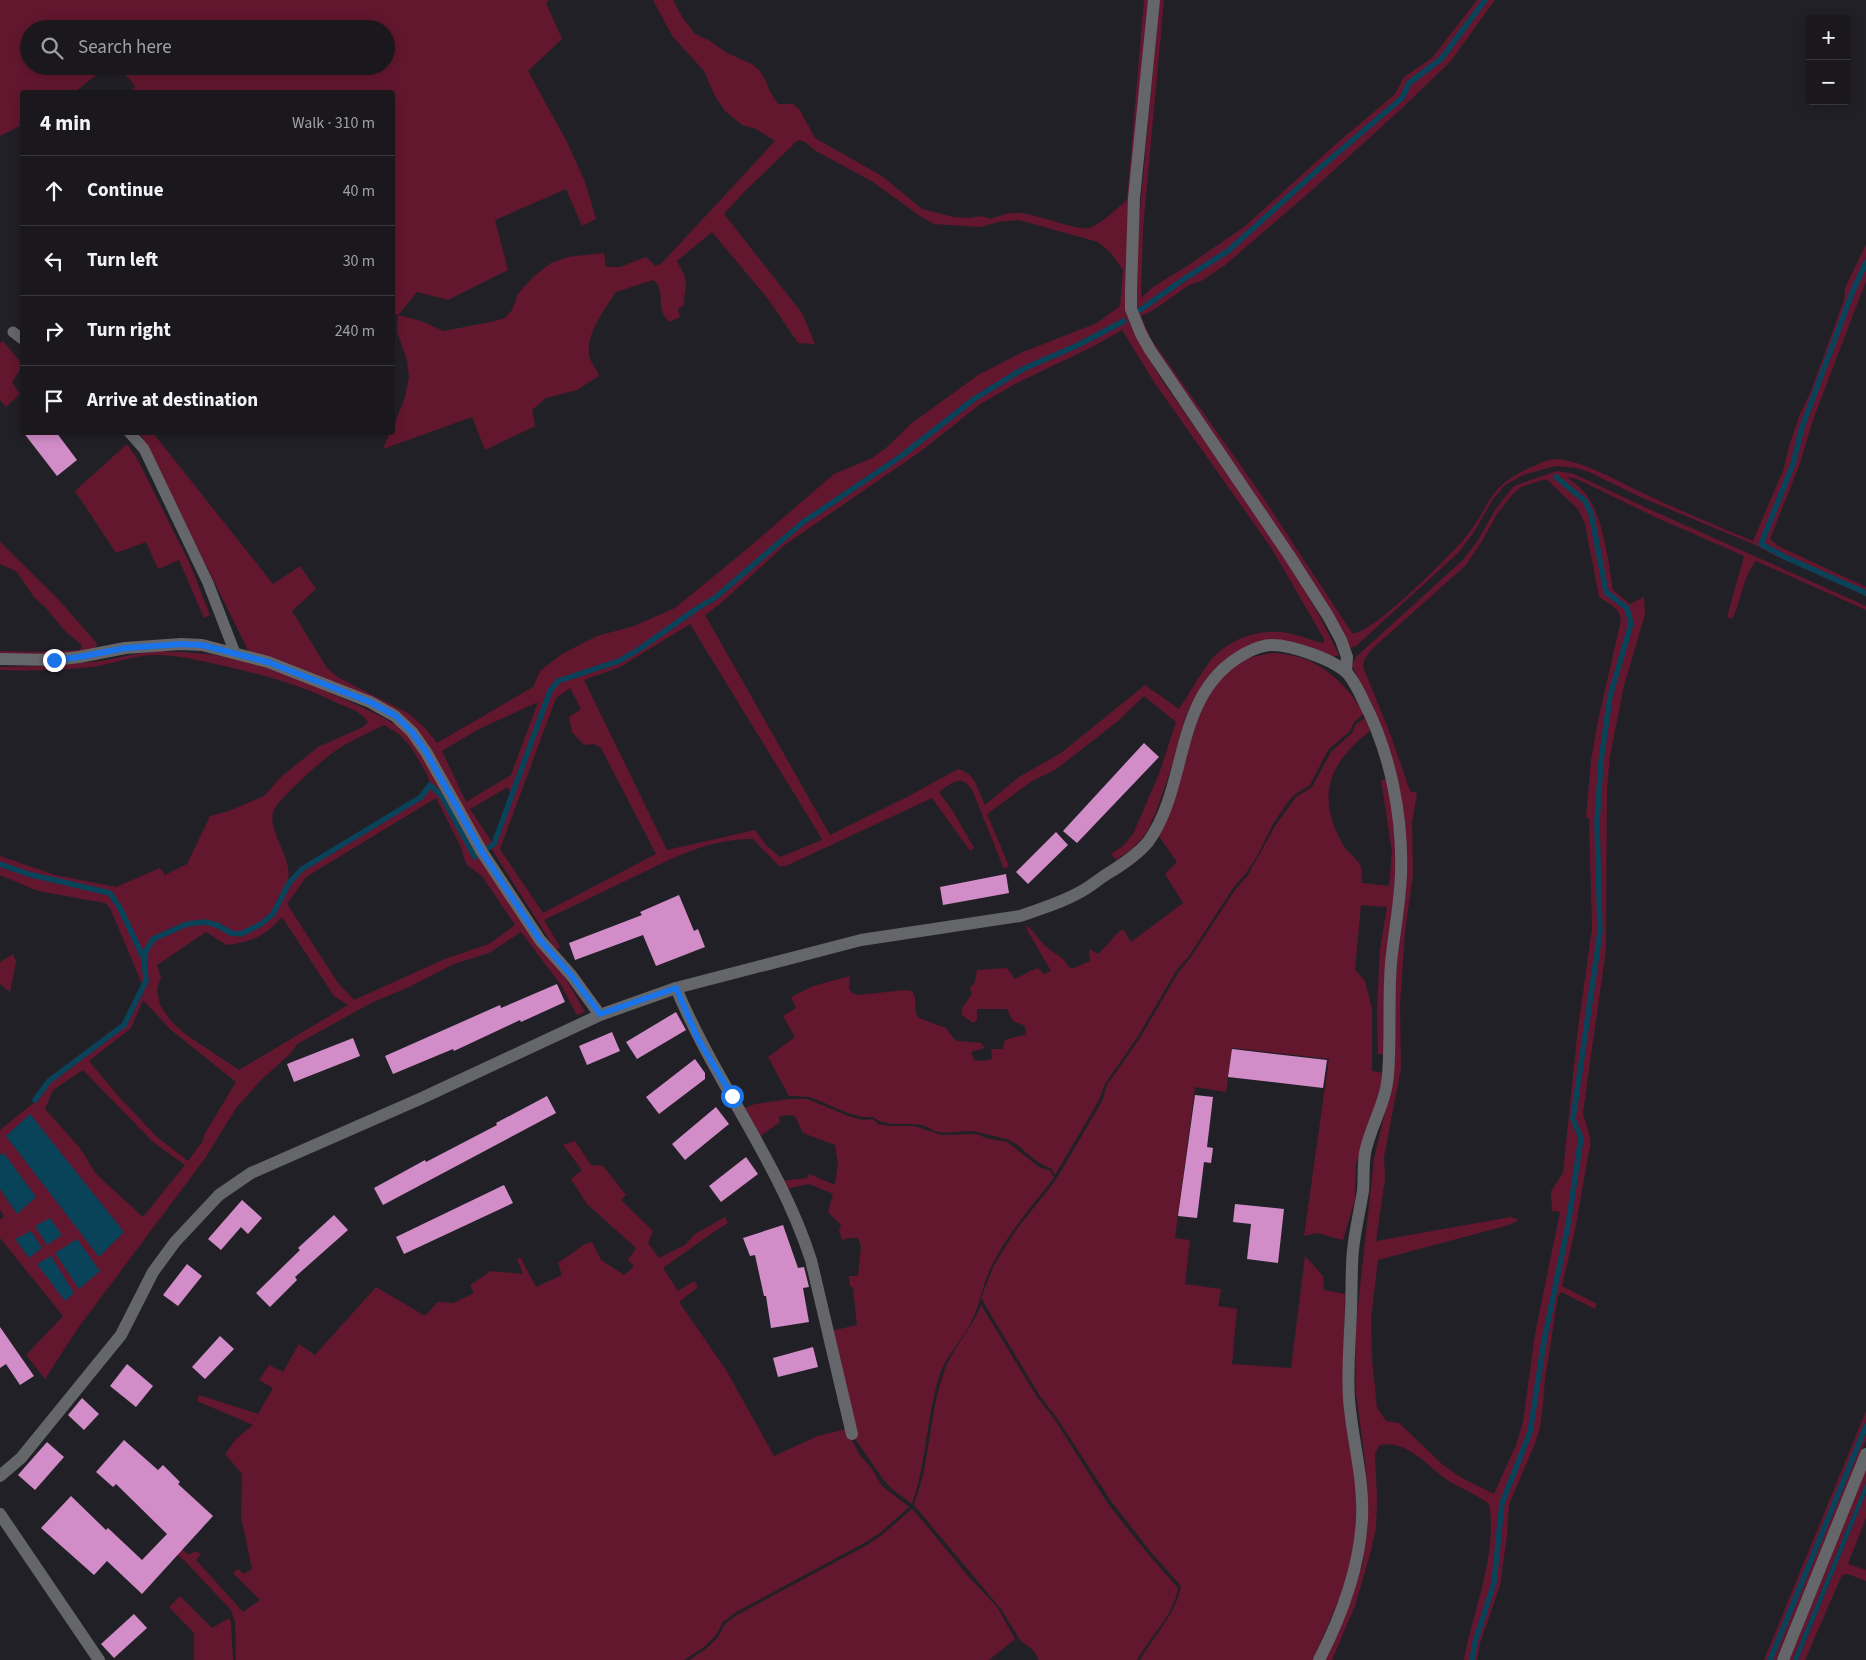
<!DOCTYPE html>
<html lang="en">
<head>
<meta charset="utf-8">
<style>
	:root { --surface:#1a181d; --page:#27252a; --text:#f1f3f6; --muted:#9fa0a4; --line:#38373b }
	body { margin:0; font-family:"Source Sans 3",sans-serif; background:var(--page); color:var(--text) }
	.controls { position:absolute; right:15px; top:15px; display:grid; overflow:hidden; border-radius:5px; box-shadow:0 2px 12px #0003 }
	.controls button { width:45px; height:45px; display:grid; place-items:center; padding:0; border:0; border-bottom:1px solid var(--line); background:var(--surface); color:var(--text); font:25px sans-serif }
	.stop { position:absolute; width:15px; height:15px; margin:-11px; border:4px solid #1a73e8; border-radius:50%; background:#fff }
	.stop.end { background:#1a73e8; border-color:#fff; box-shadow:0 1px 5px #0008 }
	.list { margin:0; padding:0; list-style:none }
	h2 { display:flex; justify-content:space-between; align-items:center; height:65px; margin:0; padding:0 20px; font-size:21px }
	h2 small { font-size:16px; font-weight:400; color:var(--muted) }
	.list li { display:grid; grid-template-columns:32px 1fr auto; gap:15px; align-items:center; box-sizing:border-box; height:70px; padding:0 20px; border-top:1px solid var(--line) }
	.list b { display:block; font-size:19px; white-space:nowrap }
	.list em { font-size:16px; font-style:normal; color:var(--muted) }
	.icon { flex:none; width:28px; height:28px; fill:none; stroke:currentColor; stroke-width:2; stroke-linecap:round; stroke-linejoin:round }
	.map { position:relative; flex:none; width:1866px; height:1660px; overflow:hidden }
	.search { position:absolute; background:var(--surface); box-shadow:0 2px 12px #0003; left:20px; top:20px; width:375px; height:55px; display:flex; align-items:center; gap:12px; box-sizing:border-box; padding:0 18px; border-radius:28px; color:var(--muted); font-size:19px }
	.panel { position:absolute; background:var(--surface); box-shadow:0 2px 12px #0003; left:20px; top:90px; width:375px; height:345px; border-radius:5px }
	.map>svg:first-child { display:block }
	.green { fill:#62172f; fill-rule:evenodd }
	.water { fill:#09435a }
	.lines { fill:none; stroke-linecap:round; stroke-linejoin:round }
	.stream { stroke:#09435a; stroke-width:5.5 }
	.building { fill:#d28dc8 }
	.lane { stroke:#646669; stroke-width:11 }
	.street { stroke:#646669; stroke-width:12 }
	.route { stroke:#1a73e8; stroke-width:6 }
</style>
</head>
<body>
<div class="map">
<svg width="1866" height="1660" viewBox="0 0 1866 1660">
	<rect width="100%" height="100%" fill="#222027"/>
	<g class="green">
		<path d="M0 0H549L546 3 562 39 528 71 567 142 585 182 596 219 582 226 566 189 495 220 508 270 448 300 417 292 398 315 424 322 443 331 491 322 505 318 512 310 518 294 533 277 551 263 568 257 604 253 606 267H620L646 257 655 266 662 263 775 141 756 129 742 125 725 111 715 96 704 71 673 37 653 0H673L682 17 695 34 710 41 727 53 752 64 759 70 766 81 769 90 778 104H793L799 109 815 138 882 176 922 209 954 217 969 218 981 216 990 219C1000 216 1010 212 1020 213 1036 214 1078 231 1089 228 1103 223 1116 209 1127 200L1144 0H1150L1133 330 1161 379 1279 546 1319 615 1339 655 1333 657 1278 642 1212 674 1195 697 1187 713 1169 775 1156 812 1146 834 1132 849 1116 860 1111 854 1123 846 1133 834 1159 774 1176 722 1144 696 1118 721 1055 770 1032 781 987 814 1009 866 1004 869 973 792C962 773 953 782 939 792L954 813 974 848 970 851 932 798 786 866H779L753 839C725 838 696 848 671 859L544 920 560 947 556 950 491 848 495 845 551 692 558 682 619 662 642 649 697 610 717 598 803 524 901 458 975 400 1024 371 1123 324V321L1121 320 1100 332 1023 368 974 398 900 455 801 522 715 596 695 608 640 647 618 659 557 679 548 690 511 794 508 787 470 809 493 844 486 849 413 726 250 654 140 433H153L273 584 300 566 316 589 292 611 327 668 339 678 408 713 426 729 437 743 533 687 540 671 562 654 583 643 597 636 634 626 675 608 747 549 834 474 872 458 886 448 912 423 978 375 1023 352 1097 323 1120 306 1123 270 1110 252 1098 242 1019 220 998 222 980 227 934 224 920 216 873 182 816 151 805 142 798 140 745 191 724 214 802 313 815 344 798 343 768 299 712 232 677 261C681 269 686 276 686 284 686 292 683 297 684 305L678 309 680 317 669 322C668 320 665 318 664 315 658 305 665 288 653 280L616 292C605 309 581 340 591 361 593 366 597 370 599 376L577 390 546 398 532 410 535 426 485 450 472 417 383 449 390 433 392 432 393 428 405 397 409 378 407 360 397 332 398 315 393 313 392 92H130L135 86 118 66H386V29H29V66H107L75 92H22V125L0 136ZM1122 330 1156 385 1272 549 1324 639V643C1312 641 1300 635 1287 633 1260 628 1229 639 1211 660 1199 675 1190 693 1179 709L1145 685 1061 753 1019 777 985 805C977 790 977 774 958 769L909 796 830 835 705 615 720 604 786 544 924 449 979 405 1015 384 1092 347ZM690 624 822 839V840L780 857 766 845 755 830 667 850 584 680 620 667ZM570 688 581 709 569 717 572 732 584 745 594 744 601 748 656 854 543 913 500 849 556 698ZM538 702 511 775 466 802 442 751 479 729Z"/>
		<path d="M1159 0H1164L1143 229 1141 298 1153 287 1187 266 1244 227 1337 143 1394 95 1404 77 1432 58 1477 0H1483C1469 19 1456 39 1441 57 1428 73 1408 76 1400 97L1320 166 1227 250 1186 275 1139 308 1140 311 1161 298 1188 278 1229 252 1322 168 1403 99 1410 84 1442 60 1487 0H1495L1450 62 1401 109 1311 191 1224 266 1201 281 1189 285 1155 309 1141 316 1151 339 1260 493 1352 633C1370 637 1450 555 1464 539 1491 507 1485 488 1529 468 1539 464 1547 459 1557 459 1584 461 1621 483 1645 494 1681 511 1717 526 1753 541L1784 468 1789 446 1800 414 1811 391 1844 300 1845 288 1866 244V258L1851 292 1801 426 1791 463 1759 543 1784 558 1866 594V596L1774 555 1753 544 1638 496 1589 472 1576 468 1555 466 1523 475 1505 485 1493 499 1474 532 1458 553 1356 646 1350 648 1148 342 1137 312V244Z"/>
		<path d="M1866 266V281L1813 420 1799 466 1770 539 1778 546 1866 587V591L1785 556 1763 543 1794 465 1804 427 1853 294Z"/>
		<path d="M3 341 22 364V367L12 382 20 394 6 407 0 400V343Z"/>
		<path d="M127 444 138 460 189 562 210 615 204 618 179 560 158 569 146 542 116 553 75 491Z"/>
		<path d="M1557 471 1574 474 1651 510 1866 606V610L1756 561C1742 578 1742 600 1732 619L1727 617 1744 556 1655 517 1577 479 1567 477C1574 483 1582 488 1587 496 1603 517 1609 564 1613 590L1630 604 1644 597 1645 614 1624 686 1610 756 1607 790 1606 950 1583 1112C1585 1127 1594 1136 1589 1151L1575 1230 1562 1286 1597 1304 1595 1309 1561 1292 1558 1296 1545 1379 1543 1404 1540 1428 1534 1446 1509 1504 1507 1535 1500 1586 1480 1643 1477 1660H1473L1476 1642 1496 1583 1504 1503 1532 1432 1545 1341 1569 1225 1583 1138 1575 1119 1601 932 1599 823 1602 761 1612 696 1632 624 1628 607 1608 591 1592 513 1585 500 1557 476 1555 477 1583 502 1589 514 1605 593 1626 609 1629 624 1609 696 1599 761 1596 823 1598 932 1572 1120 1580 1138 1566 1225 1542 1340 1529 1431 1501 1502 1493 1583 1474 1641 1470 1660H1464C1473 1610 1498 1555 1489 1504 1477 1495 1465 1490 1452 1483 1429 1469 1409 1439 1380 1445L1375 1454 1377 1499 1376 1528 1370 1554 1355 1606 1332 1660H1325L1362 1566 1368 1524 1366 1469 1356 1393 1355 1333 1374 1159 1392 1080 1393 1001 1407 863 1406 835 1362 687 1352 665 1357 656 1464 559 1478 540 1495 510 1513 487 1522 483ZM1546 479 1578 509 1585 524 1599 597 1613 606 1619 613 1621 620 1599 716 1591 760 1586 817 1589 819 1592 928 1577 1036 1563 1173 1551 1191 1552 1211 1560 1212 1535 1334 1523 1422 1516 1445 1494 1494 1462 1478 1443 1465 1399 1423 1386 1421 1377 1408 1372 1358 1371 1319 1378 1260 1509 1225 1519 1220 1511 1217 1376 1241 1385 1179 1384 1157 1401 1068 1400 1005 1405 932 1413 874 1412 822 1417 793 1410 791 1391 736 1363 667 1364 660 1372 649 1466 565 1482 541 1497 514 1513 494 1521 487Z"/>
		<path d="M0 542 58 599 94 640 97 644 95 649 58 656 0 655V651L34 652 80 650 82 645 66 632 45 607 34 597 16 571 0 564Z"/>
		<path d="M152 651C176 652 200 652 224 657 266 665 307 682 346 700 370 711 389 719 410 735L478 853 475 855 443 794 430 783 427 774 411 747 399 734 384 725C367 734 346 742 331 754 320 762 275 802 273 812 268 834 293 857 288 881 286 887 281 892 278 898 276 903 274 910 270 914 265 919 247 931 241 932 229 935 217 922 205 921 185 919 149 933 144 955L121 907 111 892 28 873 0 862V856L55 875 116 887 160 868 165 875 187 864 210 816 229 811 264 796 282 776 318 747 363 727 368 722C362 712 349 708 339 704 301 685 261 674 220 665 198 660 174 654 152 655 131 656 112 664 92 667 61 670 30 671 0 670V667L48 666 101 661Z"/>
		<path d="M1271 653C1313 653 1344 679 1364 714L1354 722 1350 731 1328 750 1310 785 1294 795 1287 803 1273 824 1257 856 1246 873 1233 888 1189 956 1176 971 1138 1036 1105 1084 1099 1100 1055 1175 1052 1169C1034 1162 1029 1154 1015 1143 1008 1138 987 1135 978 1132 966 1129 952 1134 939 1132 932 1131 928 1126 922 1125 905 1122 887 1128 873 1117 849 1118 831 1104 809 1097 803 1096 795 1096 789 1096L768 1057 795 1037 783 1016 796 1008 791 997 813 986 850 976 849 989 852 993 859 995 904 990 912 991 915 998 916 1013 919 1018 946 1028 953 1038 958 1041 981 1043 985 1048 971 1052 974 1060 982 1061 992 1059 991 1049H1003L1004 1042C1010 1036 1018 1037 1026 1035L1025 1026 1013 1021 1007 1009H977V1020L973 1023 962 1015V1008L972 994 970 988 975 982 977 970 1007 968 1015 979C1023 975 1029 971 1038 968L1044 974 1051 971 1026 928 1028 926 1045 946 1063 959 1071 969 1090 961 1089 949 1098 954C1108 946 1112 936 1123 929L1131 942 1183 903 1165 874 1177 862 1158 835 1204 702 1225 673 1248 658Z"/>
		<path d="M1365 718 1370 731C1329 763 1316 795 1342 843 1346 852 1359 859 1361 867 1362 872 1361 878 1362 883L1389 886 1392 852 1381 780 1387 779 1392 803 1397 863 1388 946 1384 1054H1378L1377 1011 1380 949 1387 907 1361 905 1355 970 1365 981 1372 1009V1071L1384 1073 1372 1120 1356 1164 1355 1200 1343 1240 1317 1233 1304 1236 1329 1059 1232 1048 1226 1092 1195 1087 1175 1238 1190 1240 1185 1284 1221 1289 1218 1306 1237 1309 1232 1364 1291 1368 1305 1256 1323 1276 1324 1290 1345 1294 1344 1365 1357 1489 1355 1542 1349 1569 1339 1599 1313 1660H1140C1154 1636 1176 1614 1181 1586L1150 1551 1111 1501 1057 1418 1040 1396 981 1298 994 1265 1016 1230 1056 1180 1102 1101 1107 1085 1140 1038 1178 973 1191 957 1235 890 1248 875 1275 826 1296 797 1312 787 1331 752 1352 733 1356 724Z"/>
		<path d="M430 787 440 796 474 859 480 855 527 926 566 979 585 1012 577 1015 561 985 521 932 489 953 454 964 407 988 373 1002 297 1044 291 1053 259 1082 236 1108 206 1157 78 1328 45 1379 26 1355 63 1316 0 1238V1220L4 1216 0 1210V1189L17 1214 3 1153 0 1155V1130L36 1101 50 1082 125 1026 147 981 146 959 147 951 154 941 187 925 205 924 217 926 231 934 242 935 262 925 274 915 290 884 303 870 422 798ZM436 798 462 849 463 856 467 865 482 876 515 925 489 944 445 959 354 1000 338 983 287 904 306 877ZM282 917 334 996 348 1005 239 1070 185 1034 170 1020 160 1005 157 989 161 977 157 965 206 932 227 945C252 942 265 936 282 917ZM143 1000 171 1030 236 1082 204 1135 203 1141 188 1161 157 1137 120 1098 89 1061 131 1028ZM83 1070 153 1142 185 1165 143 1217 96 1174 80 1148 45 1109 53 1090ZM30 1115 123 1231 99 1256 6 1136Z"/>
		<path d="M0 865 27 875 109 895 118 909 143 960V980L142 984 110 908 105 903 38 891 0 875Z"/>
		<path d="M13 954 16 961 10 992 0 984V962Z"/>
		<path d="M790 1099H807L851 1117 863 1120 873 1119 878 1124 889 1126H915L941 1135 977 1134 986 1138 1007 1142 1039 1167 1051 1171 1054 1178C1032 1206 1008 1233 992 1265 983 1282 981 1301 973 1318 965 1338 947 1353 940 1374 926 1416 927 1462 912 1504L892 1489 883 1479 856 1440 831 1331 857 1325 853 1288 850 1286 849 1276H858L861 1246 858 1238H848L842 1240 839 1230 841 1225 828 1212 833 1194 809 1184 785 1189 781 1181 807 1178 809 1174 835 1185 838 1163 835 1145 803 1133 795 1116 791 1115 779 1116 780 1122 759 1137 742 1109 755 1104Z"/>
		<path d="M575 1141 591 1165 603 1166 626 1195 621 1200 653 1231 648 1243 659 1258 685 1245 695 1234 725 1217 728 1223C705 1237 685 1253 663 1268L678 1291 694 1281 698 1287 679 1302 726 1370 774 1456 818 1436 846 1429 859 1454 872 1469 882 1486 909 1507 880 1533 866 1542 736 1612 723 1622 716 1635 704 1647 684 1660H236L235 1622 231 1610 185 1561 166 1546 170 1539 189 1555 195 1551 201 1554 196 1560 243 1612 260 1600 233 1573 238 1569 244 1574 252 1569 241 1517 242 1474 225 1454 237 1438 253 1425 197 1401 199 1395 258 1414 273 1388 259 1380 269 1365 283 1372 299 1344 315 1355 376 1287 425 1316 438 1302 453 1303 474 1293 470 1285 491 1271 523 1274 517 1259 520 1257 536 1287 562 1275 558 1263 585 1244 592 1242 601 1260 624 1275 634 1266 628 1260 636 1248 587 1204 571 1179 582 1170 563 1145Z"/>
		<path d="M981 1305 1037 1397 1055 1420 1108 1504 1148 1554 1178 1588C1174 1616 1150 1636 1137 1660H1039L1034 1651 1020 1640 1001 1609 914 1505C918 1492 923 1478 925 1465 931 1435 933 1404 943 1375 951 1349 972 1330 981 1305Z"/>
		<path d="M1866 1411V1422L1768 1660H1764Z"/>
		<path d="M1866 1430V1439L1850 1480 1776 1660H1771Z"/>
		<path d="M1866 1466V1482L1793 1660H1788Z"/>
		<path d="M1866 1493V1518L1848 1564 1866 1570V1581L1848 1574 1842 1575 1805 1660H1798Z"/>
		<path d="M912 1509 927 1526 967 1575 997 1607 1015 1639 989 1660H689L706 1649 718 1637 725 1624 737 1615 867 1545 882 1535Z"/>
		<path d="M180 1596 212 1628 229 1618 231 1622 233 1660H194V1633L169 1607Z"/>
	</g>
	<g class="water">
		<path d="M30 1114 124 1232 99 1257 6 1136Z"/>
		<path d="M4 1153 36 1197 17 1214 0 1189V1155Z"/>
		<path d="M50 1218 62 1235 47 1245 35 1226Z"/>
		<path d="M31 1231 42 1248 29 1258 15 1239Z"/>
		<path d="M77 1239 100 1271 79 1289 55 1253Z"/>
		<path d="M51 1256 74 1293 65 1301 37 1264Z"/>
		<path d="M1866 1482V1493L1798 1660H1793Z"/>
	</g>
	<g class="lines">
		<g class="stream">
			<path d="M1866 262 1852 293 1802 427 1793 464 1761 544 1785 557 1866 593"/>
			<path d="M1140 310 1187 277 1228 251 1321 167 1402 98 1409 83 1441 59 1485 0"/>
			<path d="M0 864 28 874 110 893 120 908 144 959"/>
			<path d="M35 1100 49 1081 124 1025 146 981 144 959 146 951 153 939 187 924 205 922 217 925 231 933 241 934 261 924 273 914 289 883 302 869 421 797 430 785 441 795 475 857 494 844 550 691 558 681 619 661 641 648 696 609 716 597 802 523 900 457 974 399 1023 369 1078 345 1124 321"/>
			<path d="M1472 1660 1475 1642 1494 1583 1502 1503 1530 1432 1544 1341 1568 1225 1581 1138 1573 1119 1600 932 1597 823 1601 761 1610 696 1631 624 1627 608 1606 592 1591 513 1585 501 1556 477"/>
			<path d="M1770 1660 1866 1426"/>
		</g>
	</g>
	<g class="building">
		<path d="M23 432H56L77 460 57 476Z"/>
		<path d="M1144 743 1159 757 1077 843 1063 831Z"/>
		<path d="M1056 832 1068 845 1028 884 1016 872Z"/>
		<path d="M1006 874 1009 893 943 905 940 887Z"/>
		<path d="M679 895 694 931 698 929 705 947 656 966 643 935 575 960 569 943 642 915 640 912Z"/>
		<path d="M557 984 565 1002 521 1022 520 1020 454 1051 453 1049 393 1074 385 1056 500 1005 501 1008Z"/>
		<path d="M676 1012 686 1030 637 1059 626 1042Z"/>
		<path d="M612 1032 620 1051 587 1065 579 1046Z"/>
		<path d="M353 1038 360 1056 294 1082 287 1064Z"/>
		<path d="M1232 1049 1327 1060 1323 1088 1228 1077Z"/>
		<path d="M695 1059 705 1073V1079L659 1114 646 1097Z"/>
		<path d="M1195 1095 1213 1097 1207 1147 1213 1148 1211 1163 1204 1162 1197 1218 1178 1216Z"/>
		<path d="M547 1096 556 1113 383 1205 374 1188 425 1160 426 1162 497 1125 496 1123Z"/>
		<path d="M716 1107 729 1124 685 1160 672 1144Z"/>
		<path d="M746 1157 758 1174 721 1202 709 1186Z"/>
		<path d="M504 1185 513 1203 404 1254 396 1237Z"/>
		<path d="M242 1200 262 1218 248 1234 241 1227 221 1250 208 1239Z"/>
		<path d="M1235 1204 1284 1209 1278 1263 1247 1259 1251 1224 1233 1222Z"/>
		<path d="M334 1215 348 1230 295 1277 297 1280 270 1307 256 1293 300 1250 298 1248Z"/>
		<path d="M783 1225 798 1268 804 1267 809 1287 803 1288 809 1322 771 1328 766 1296H764L755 1255 750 1256 743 1238Z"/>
		<path d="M187 1264 202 1276 178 1306 163 1295Z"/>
		<path d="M0 1327 34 1376 20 1385 6 1364 0 1368Z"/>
		<path d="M220 1336 234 1349 205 1379 192 1367Z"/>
		<path d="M813 1347 818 1367 778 1377 773 1358Z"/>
		<path d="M127 1364 153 1386 136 1407 110 1386Z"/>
		<path d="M82 1398 99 1414 84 1430 68 1415Z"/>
		<path d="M124 1440 158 1470 163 1465 180 1482 178 1484 213 1516 142 1594 107 1561 94 1575 41 1528 71 1496 106 1530 108 1528 142 1560 167 1534 116 1484 113 1487 96 1472Z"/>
		<path d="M47 1442 64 1457 35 1490 18 1475Z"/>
		<path d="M134 1614 147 1628 114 1658 101 1644Z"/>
	</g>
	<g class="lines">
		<g class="lane">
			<path d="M13 332 22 339"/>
			<path d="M129 432 144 449 208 583 235 653"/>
		</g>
		<g class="street">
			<path d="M1154 0 1134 198 1131 290V309L1141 334 1150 350 1289 555 1328 616 1341 640 1347 657 1346 672"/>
			<path d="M0 659 54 660 79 657 125 648 181 644 202 645 268 662 370 702 395 716 412 732 426 752 482 852 540 940 571 975 600 1015"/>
			<path d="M676 988C715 1082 780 1163 811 1260L852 1434"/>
			<path d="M0 1476 21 1458 121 1335 153 1272 175 1242 219 1195 251 1173 422 1098 600 1015 676 988 861 940 1020 916C1041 909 1063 902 1082 891 1091 886 1099 879 1107 874 1122 865 1137 855 1148 842 1190 784 1172 694 1244 654 1253 649 1263 645 1272 645 1292 645 1335 660 1348 674 1354 682 1359 691 1363 700 1390 752 1403 815 1401 874 1400 903 1394 933 1391 963 1388 1000 1391 1038 1388 1075 1386 1103 1370 1127 1365 1153 1363 1166 1364 1179 1363 1191 1360 1210 1355 1230 1353 1250 1351 1270 1352 1290 1351 1310 1350 1339 1347 1370 1349 1399 1352 1439 1364 1478 1362 1518 1360 1567 1341 1617 1319 1660"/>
			<path d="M0 1514 99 1660"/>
			<path d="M1783 1660 1866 1454"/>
		</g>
	</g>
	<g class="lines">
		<path class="route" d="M54 660 79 657 126 648 181 644 202 645 268 662 370 702 396 716 412 732 426 752 482 852 540 940 571 975 600 1014 676 988 698 1039 732 1096"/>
	</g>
</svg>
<div class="controls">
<button>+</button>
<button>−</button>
</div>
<div class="stop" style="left:732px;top:1096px"></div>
<div class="stop end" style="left:54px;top:660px"></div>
<div class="search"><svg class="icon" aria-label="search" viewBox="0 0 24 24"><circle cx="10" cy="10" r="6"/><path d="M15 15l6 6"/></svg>Search here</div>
<section class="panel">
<h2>4 min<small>Walk · 310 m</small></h2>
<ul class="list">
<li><svg class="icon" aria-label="ahead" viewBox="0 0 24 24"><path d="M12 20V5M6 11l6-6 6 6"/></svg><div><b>Continue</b></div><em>40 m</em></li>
<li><svg class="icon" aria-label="left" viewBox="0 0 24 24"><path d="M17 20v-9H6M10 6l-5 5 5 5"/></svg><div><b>Turn left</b></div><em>30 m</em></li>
<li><svg class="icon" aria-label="right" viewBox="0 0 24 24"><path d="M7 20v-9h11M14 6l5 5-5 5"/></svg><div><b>Turn right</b></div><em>240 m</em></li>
<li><svg class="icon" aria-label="arrive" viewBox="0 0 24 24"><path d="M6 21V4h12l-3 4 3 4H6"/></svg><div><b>Arrive at destination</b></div></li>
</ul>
</section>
</div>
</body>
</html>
